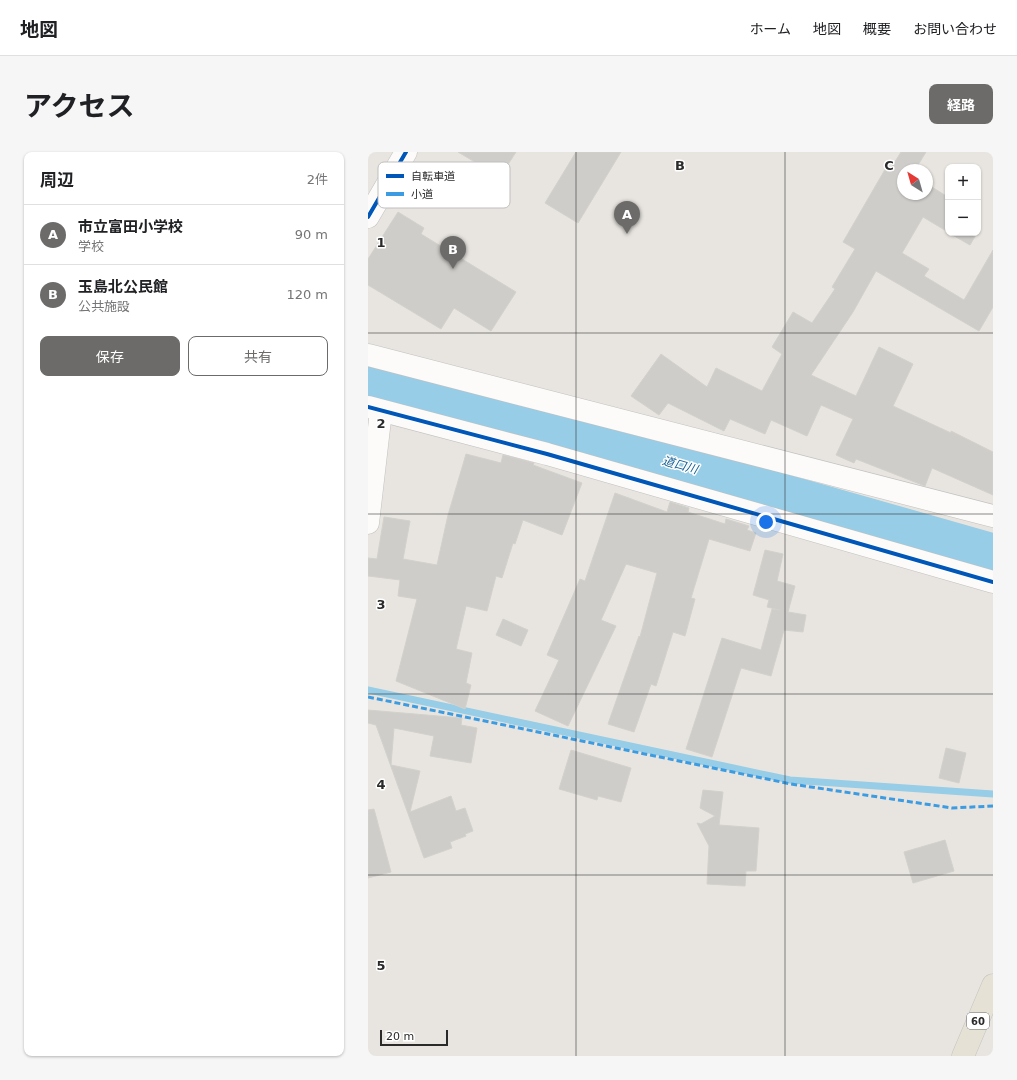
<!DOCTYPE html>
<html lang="ja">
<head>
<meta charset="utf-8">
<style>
	:root { --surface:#fff; --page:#f6f6f6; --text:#202124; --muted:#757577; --line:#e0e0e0; --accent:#6c6b6a }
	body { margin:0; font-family:"DejaVu Sans","Noto Sans JP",sans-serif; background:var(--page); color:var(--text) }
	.controls { position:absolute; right:12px; top:12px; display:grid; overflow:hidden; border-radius:8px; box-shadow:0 1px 3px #0004 }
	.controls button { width:36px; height:36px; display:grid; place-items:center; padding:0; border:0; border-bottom:1px solid var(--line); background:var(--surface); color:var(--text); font:20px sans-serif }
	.compass { position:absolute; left:529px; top:12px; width:36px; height:36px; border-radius:50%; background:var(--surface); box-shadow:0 1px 3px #0004; rotate:323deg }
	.scale { position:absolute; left:12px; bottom:10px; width:68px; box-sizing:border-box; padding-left:4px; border:2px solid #2a2a2a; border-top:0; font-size:11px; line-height:14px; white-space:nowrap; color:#2a2a2a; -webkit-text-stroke:3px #fff; paint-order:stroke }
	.you { position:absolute; left:398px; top:370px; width:14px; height:14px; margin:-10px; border:3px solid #fff; border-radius:50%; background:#1a73e8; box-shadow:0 0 0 6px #1a73e833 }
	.badge { display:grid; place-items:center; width:26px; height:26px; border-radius:50%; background:var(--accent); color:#fff; font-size:13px; font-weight:700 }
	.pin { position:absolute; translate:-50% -33px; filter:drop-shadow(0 1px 2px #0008) }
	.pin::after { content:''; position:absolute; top:21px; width:14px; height:12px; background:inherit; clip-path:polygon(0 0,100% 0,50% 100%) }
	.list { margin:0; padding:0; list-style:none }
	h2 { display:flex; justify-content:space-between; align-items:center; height:52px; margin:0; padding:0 16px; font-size:17px }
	h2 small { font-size:13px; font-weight:400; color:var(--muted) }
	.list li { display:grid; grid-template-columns:26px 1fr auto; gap:12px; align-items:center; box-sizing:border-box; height:60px; padding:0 16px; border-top:1px solid var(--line) }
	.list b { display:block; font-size:15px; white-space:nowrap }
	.list p { margin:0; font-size:13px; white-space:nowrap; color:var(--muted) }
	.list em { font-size:13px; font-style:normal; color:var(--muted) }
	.actions { display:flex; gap:8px; padding:12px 16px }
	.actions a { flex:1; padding:9px 0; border:1px solid var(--accent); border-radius:8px; text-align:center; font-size:14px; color:var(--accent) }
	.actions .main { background:var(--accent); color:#fff }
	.map { position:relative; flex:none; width:625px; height:904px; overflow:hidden; border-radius:8px }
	header { display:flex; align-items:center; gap:24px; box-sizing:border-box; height:56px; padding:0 20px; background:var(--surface); border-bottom:1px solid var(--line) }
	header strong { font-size:19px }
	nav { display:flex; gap:22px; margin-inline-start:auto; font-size:14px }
	.intro { display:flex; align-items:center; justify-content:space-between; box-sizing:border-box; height:96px; padding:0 24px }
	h1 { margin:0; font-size:28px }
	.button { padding:10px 18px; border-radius:8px; background:var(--accent); color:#fff; font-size:14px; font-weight:700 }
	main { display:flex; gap:24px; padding:0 24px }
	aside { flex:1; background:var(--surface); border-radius:8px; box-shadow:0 1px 3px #0004 }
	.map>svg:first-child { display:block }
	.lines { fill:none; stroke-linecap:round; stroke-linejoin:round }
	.stream { stroke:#97cde6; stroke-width:7 }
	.river { stroke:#97cde6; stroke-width:41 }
	.building { fill:#cfcdc9; stroke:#d3d1cc }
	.minor-casing { stroke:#c1c1c1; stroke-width:23 }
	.major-casing { stroke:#c4c3c1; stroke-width:23 }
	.minor { stroke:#fcfbfa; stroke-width:22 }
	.major { stroke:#e5e2d5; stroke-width:22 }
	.quiet { stroke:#3d9ce1; stroke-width:3; stroke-dasharray:6 3; stroke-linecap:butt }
	.cycleway-casing { stroke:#fff; stroke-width:6 }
	.cycleway { stroke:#0057b8; stroke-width:4 }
	.grid { fill:none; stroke:#2a2a2a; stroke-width:1; stroke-opacity:0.55 }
	.labels { text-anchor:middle; stroke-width:3; stroke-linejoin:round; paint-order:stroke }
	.shield { fill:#fff; stroke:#6a6a6a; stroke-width:1 }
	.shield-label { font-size:10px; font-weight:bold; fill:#2a2a2a }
	.water-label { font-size:12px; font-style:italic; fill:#146094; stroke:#fff }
	.key { fill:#fff; stroke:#bfbfbf; stroke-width:1 }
	.key-label { font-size:11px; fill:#2a2a2a }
	.grid-label { font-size:13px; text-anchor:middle; font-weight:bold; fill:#2a2a2a; stroke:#fff; stroke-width:3; stroke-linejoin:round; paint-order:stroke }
</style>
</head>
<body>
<header>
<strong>地図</strong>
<nav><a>ホーム</a><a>地図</a><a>概要</a><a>お問い合わせ</a></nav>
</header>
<div class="intro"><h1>アクセス</h1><a class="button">経路</a></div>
<main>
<aside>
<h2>周辺<small>2件</small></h2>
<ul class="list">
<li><span class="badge">A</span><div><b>市立富田小学校</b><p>学校</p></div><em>90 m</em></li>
<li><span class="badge">B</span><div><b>玉島北公民館</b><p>公共施設</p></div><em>120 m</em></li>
</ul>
<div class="actions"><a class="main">保存</a><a>共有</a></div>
</aside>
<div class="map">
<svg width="625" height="904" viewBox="0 0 625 904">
	<rect width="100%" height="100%" fill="#e8e5e0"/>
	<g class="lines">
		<path class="stream" d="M0 538 422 628 625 642"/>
		<path class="river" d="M0 224 625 402"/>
	</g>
	<g class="building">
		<path d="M90 0H148L132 25Z"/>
		<path d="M208 0H253L210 71 177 51Z"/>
		<path d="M533 0H558L547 18H535V42H559V32L580 45V80L555 65 534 101 561 117 556 124 596 148 625 98V155L611 179 508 119 485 160 443 223 488 244 511 195 545 212 525 254 583 281V279L625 300V343L564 316 557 334 488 307 486 311 468 303 485 267 453 253 439 284 403 268 397 282 362 267 356 279 300 251 291 263 263 244 293 202 339 235 348 216 394 239 414 202 404 195 425 160 444 171 467 137 464 135 487 97 475 90 519 14 523 16Z"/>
		<path d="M30 60 56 76 53 82 148 140 123 179 86 156 73 177 0 133V107Z"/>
		<path d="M581 81H609L602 93Z"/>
		<path d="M98 302 133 311 135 303 166 311 165 313 214 331 194 383 155 368 147 392 145 391 134 426 128 424 119 459 98 454 88 497 104 501 98 531 103 533 97 557 28 529 49 447 30 444 32 428 0 424V406L9 407 16 365 42 369 35 407 69 413 80 363Z"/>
		<path d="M247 341 299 360 302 350 321 356 320 360 357 372 358 367 381 374 379 378 388 381 382 399 341 387 323 446 327 447 317 484 305 480 288 534 283 532 266 580 240 572 271 484 272 485 289 421 258 412 233 468 248 474 200 574 167 559 191 508 179 503 212 427 217 429Z"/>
		<path d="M397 398 415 402 409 429 427 434 420 460 438 463 435 480 416 478 403 524 373 516 344 605 318 597 354 486 393 498 404 457 412 458 399 455 401 448 385 443Z"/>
		<path d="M135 467 160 478 153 494 128 483Z"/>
		<path d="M0 558 94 566 93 573 109 576 103 611 62 604 66 584 26 576 23 613 52 619 42 660 83 644 88 659 97 656 105 679 97 682 98 684 82 690 84 696 56 706 8 573 0 571Z"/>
		<path d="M578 596 598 601 591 631 571 626Z"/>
		<path d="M203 598 263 616 253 650 230 644 229 648 191 637Z"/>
		<path d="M335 638 355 640 351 673 391 676 388 719H378L377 734 339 732 341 694 329 671 333 672 347 664 332 656Z"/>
		<path d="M6 657 23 720 0 726V658Z"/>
		<path d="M577 688 586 719 545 731 536 700Z"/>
	</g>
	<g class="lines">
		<defs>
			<g id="minor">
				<path d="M0 65 38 0"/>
				<path d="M0 203 625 364"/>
				<path d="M0 255 179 302 625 430"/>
				<path d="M0 371 13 259"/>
			</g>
			<path id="major" d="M595 904 625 833"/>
		</defs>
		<use href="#minor" class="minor-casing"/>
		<use href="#major" class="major-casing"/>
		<use href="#minor" class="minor"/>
		<use href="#major" class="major"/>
		<path class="quiet" d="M0 545 423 632 584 656 625 654"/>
		<defs>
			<g id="cycleway">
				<path d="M0 65 38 0"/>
				<path d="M0 255 179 302 625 430"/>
			</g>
		</defs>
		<use href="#cycleway" class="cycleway-casing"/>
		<use href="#cycleway" class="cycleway"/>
	</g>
	<path class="grid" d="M208 0V904M417 0V904M0 181H625M0 362H625M0 542H625M0 723H625"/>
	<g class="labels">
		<rect class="shield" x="599" y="861" width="22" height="16" rx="3"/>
		<g class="shield-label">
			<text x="610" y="873">60</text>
		</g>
		<g class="water-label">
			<text transform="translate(312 313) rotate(16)" y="4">道口川</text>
		</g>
	</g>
	<rect x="10" y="10" width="132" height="46" rx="6" class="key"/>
	<rect x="18" y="22" width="18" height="4" fill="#0057b8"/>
	<rect x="18" y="40" width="18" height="4" fill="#3d9ce1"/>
	<g class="key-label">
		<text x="43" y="28">自転車道</text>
		<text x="43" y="46">小道</text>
	</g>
	<g class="grid-label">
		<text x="312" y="18">B</text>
		<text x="521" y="18">C</text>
		<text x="13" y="95">1</text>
		<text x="13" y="276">2</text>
		<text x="13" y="457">3</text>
		<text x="13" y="637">4</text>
		<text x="13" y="818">5</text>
	</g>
</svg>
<div class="controls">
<button>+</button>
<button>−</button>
</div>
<svg class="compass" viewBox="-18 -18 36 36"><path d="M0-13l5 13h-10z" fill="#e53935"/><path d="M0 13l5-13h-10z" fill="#757577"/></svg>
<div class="scale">20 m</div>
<div class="you"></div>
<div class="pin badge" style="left:259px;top:82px">A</div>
<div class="pin badge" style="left:85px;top:117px">B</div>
</div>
</main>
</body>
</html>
